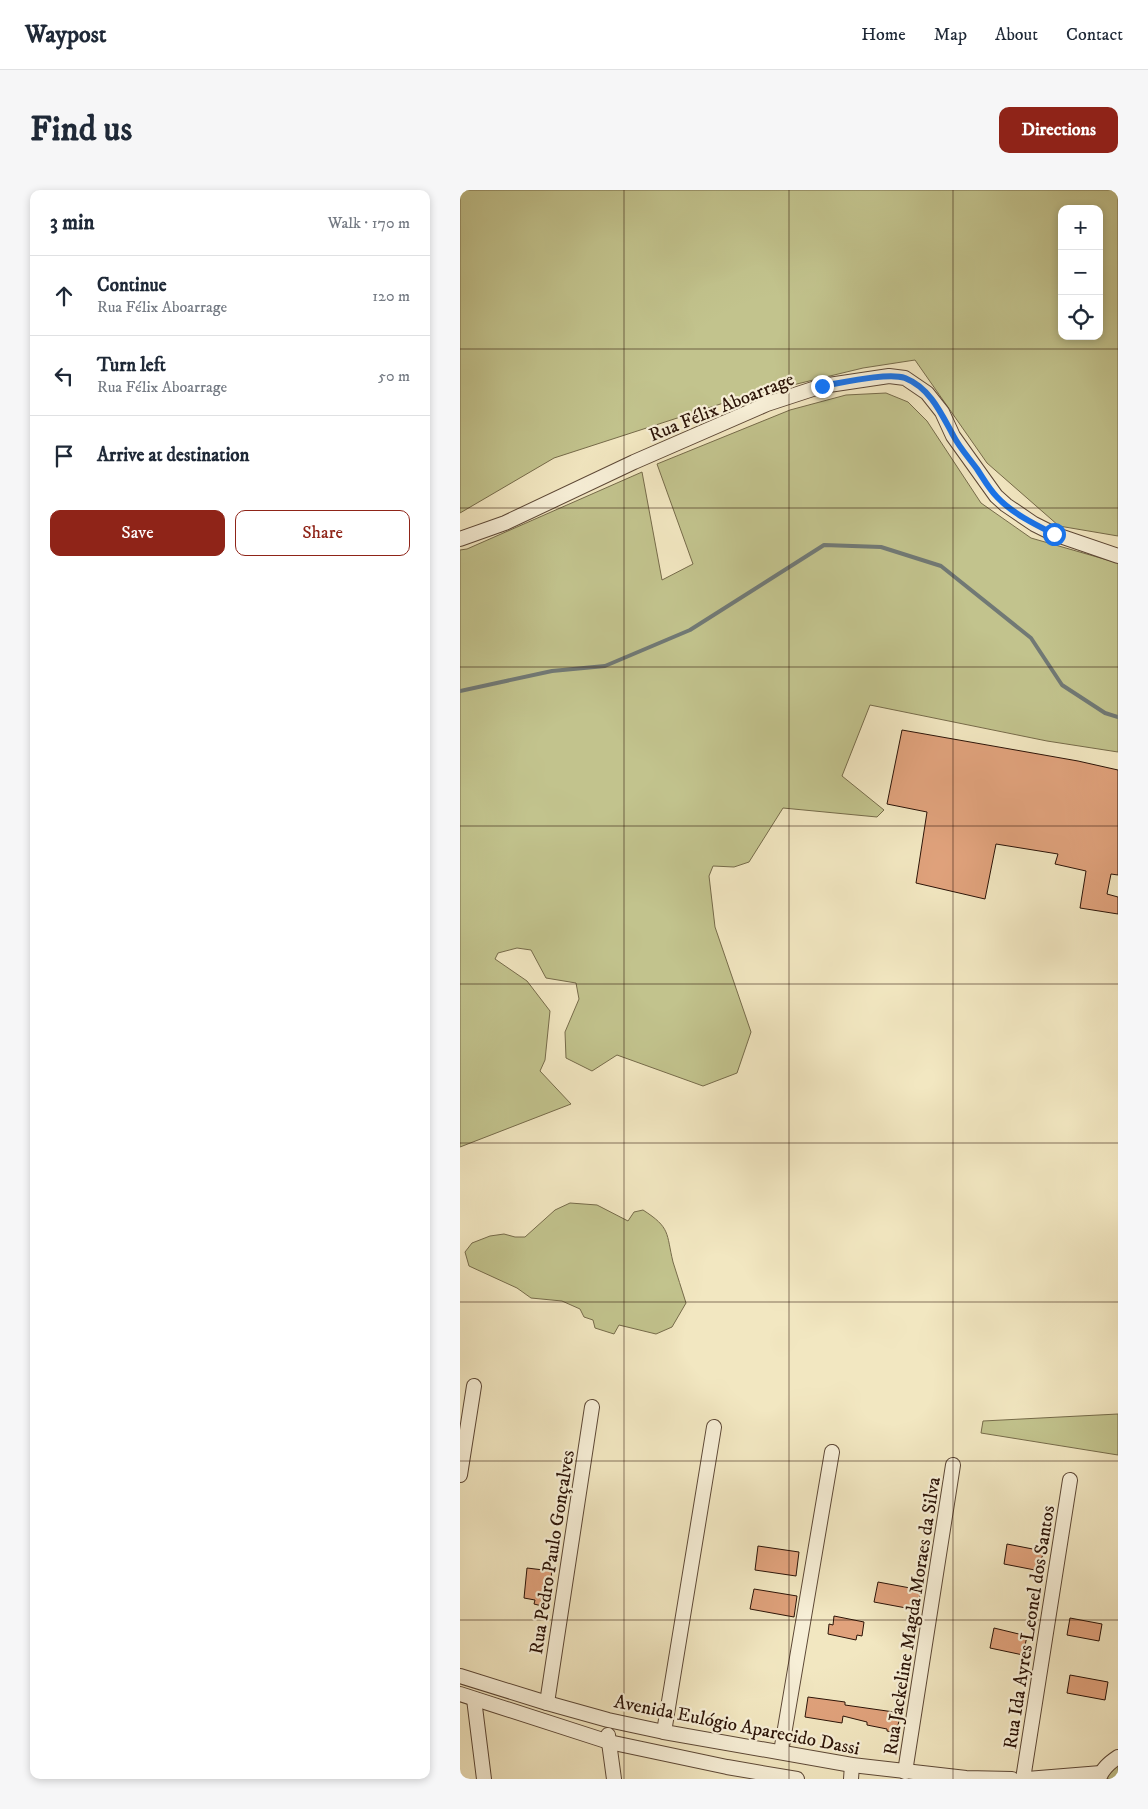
<!DOCTYPE html>
<html lang="en">
<head>
<meta charset="utf-8">
<style>
	:root { --surface:#fff; --page:#f6f6f7; --text:#1f2937; --muted:#747a83; --line:#e0e1e3; --accent:#8f2418 }
	body { margin:0; font-family:"IM FELL DW Pica",serif; background:var(--page); color:var(--text) }
	.controls { position:absolute; right:15px; top:15px; display:grid; overflow:hidden; border-radius:10px; box-shadow:0 2px 8px #0003 }
	.controls button { width:45px; height:45px; display:grid; place-items:center; padding:0; border:0; border-bottom:1px solid var(--line); background:var(--surface); color:var(--text); font:25px sans-serif }
	.stop { position:absolute; width:15px; height:15px; margin:-11px; border:4px solid #1a73e8; border-radius:50%; background:#fff }
	.stop.end { background:#1a73e8; border-color:#fff; box-shadow:0 1px 5px #0008 }
	.list { margin:0; padding:0; list-style:none }
	h2 { display:flex; justify-content:space-between; align-items:center; height:65px; margin:0; padding:0 20px; font-size:21px }
	h2 small { font-size:16px; font-weight:400; color:var(--muted) }
	.list li { display:grid; grid-template-columns:32px 1fr auto; gap:15px; align-items:center; box-sizing:border-box; height:80px; padding:0 20px; border-top:1px solid var(--line) }
	.list b { display:block; font-size:19px; white-space:nowrap }
	.list p { margin:0; font-size:16px; white-space:nowrap; color:var(--muted) }
	.list em { font-size:16px; font-style:normal; color:var(--muted) }
	.actions { display:flex; gap:10px; padding:15px 20px }
	.actions a { flex:1; padding:11px 0; border:1px solid var(--accent); border-radius:10px; text-align:center; font-size:18px; color:var(--accent) }
	.actions .main { background:var(--accent); color:#fff }
	.icon { flex:none; width:28px; height:28px; fill:none; stroke:currentColor; stroke-width:2; stroke-linecap:round; stroke-linejoin:round }
	.map { position:relative; flex:none; width:658px; height:1589px; overflow:hidden; border-radius:10px }
	header { display:flex; align-items:center; gap:30px; box-sizing:border-box; height:70px; padding:0 25px; background:var(--surface); border-bottom:1px solid var(--line) }
	header strong { font-size:24px }
	nav { display:flex; gap:28px; margin-inline-start:auto; font-size:18px }
	.intro { display:flex; align-items:center; justify-content:space-between; box-sizing:border-box; height:120px; padding:0 30px }
	h1 { margin:0; font-size:35px }
	.button { padding:12px 22px; border-radius:10px; background:var(--accent); color:#fff; font-size:18px; font-weight:700 }
	main { display:flex; gap:30px; padding:0 30px }
	aside { flex:1; background:var(--surface); border-radius:10px; box-shadow:0 2px 8px #0003 }
	.map>svg:first-child { display:block }
	.green { fill:#c2c38d; stroke:#766b4a; fill-rule:evenodd }
	.lines { fill:none; stroke-linecap:round; stroke-linejoin:round }
	.stream { stroke:#717975; stroke-width:4 }
	.building { fill:#e0a27c; stroke:#2b1307 }
	.street-casing { stroke:#5d4836; stroke-width:16 }
	.street { stroke:#f7efd7; stroke-width:14 }
	.route { stroke:#1a73e8; stroke-width:6 }
	.grid { fill:none; stroke:#2b1307; stroke-width:1; stroke-opacity:0.55 }
	.labels { text-anchor:middle; stroke-width:4.5; stroke-linejoin:round; paint-order:stroke }
	.street-label { font-size:19px; fill:#2b1307; stroke:#f7efd7 }
</style>
</head>
<body>
<header>
<strong>Waypost</strong>
<nav><a>Home</a><a>Map</a><a>About</a><a>Contact</a></nav>
</header>
<div class="intro"><h1>Find us</h1><a class="button">Directions</a></div>
<main>
<aside>
<h2>3 min<small>Walk · 170 m</small></h2>
<ul class="list">
<li><svg class="icon" aria-label="ahead" viewBox="0 0 24 24"><path d="M12 20V5M6 11l6-6 6 6"/></svg><div><b>Continue</b><p>Rua Félix Aboarrage</p></div><em>120 m</em></li>
<li><svg class="icon" aria-label="left" viewBox="0 0 24 24"><path d="M17 20v-9H6M10 6l-5 5 5 5"/></svg><div><b>Turn left</b><p>Rua Félix Aboarrage</p></div><em>50 m</em></li>
<li><svg class="icon" aria-label="arrive" viewBox="0 0 24 24"><path d="M6 21V4h12l-3 4 3 4H6"/></svg><div><b>Arrive at destination</b></div></li>
</ul>
<div class="actions"><a class="main">Save</a><a>Share</a></div>
</aside>
<div class="map">
<svg width="658" height="1589" viewBox="0 0 658 1589">
	<rect width="100%" height="100%" fill="#f2e7c1"/>
	<filter id="stains"><feTurbulence type="fractalNoise" baseFrequency=".004" numOctaves="4"/><feColorMatrix values="0 0 0 0 .2 0 0 0 0 .09 0 0 0 0 .02 0 0 0 .5 -.17"/></filter>
	<radialGradient id="worn" r=".72"><stop offset=".6" stop-color="#630" stop-opacity="0"/><stop offset="1" stop-color="#630" stop-opacity=".3"/></radialGradient>
	<g class="green">
		<path d="M0 0H658V346L599 336 527 273 455 170 403 178 279 208 94 268 0 323ZM602 19H639V146H602Z"/>
		<path d="M426 203 448 212 467 231 521 313 571 348 658 373V562L587 551 410 515 382 586 424 620 417 627 323 618 289 672 274 677 253 676 249 686 255 737 291 842 277 883 243 896 157 865 132 881 106 868 105 842 119 809 116 793 86 788 71 760 57 758 38 763 35 769 67 791 90 821 85 870 80 881 111 914 0 957V360L7 359 182 282 202 390 233 374 197 274 330 220 386 205Z"/>
		<path d="M110 1013 137 1015 168 1031 174 1022 183 1020C211 1038 206 1043 213 1072 217 1086 222 1099 226 1113L212 1137 196 1144 159 1135 154 1144 135 1138 133 1130 124 1127 120 1119 102 1111 71 1108 57 1098 9 1076 5 1062 12 1053 30 1046 44 1044 55 1047H65L95 1020Z"/>
		<path d="M658 1224V1265L521 1243 523 1231Z"/>
		<path d="M658 1575V1589H645L652 1578Z"/>
	</g>
	<g class="lines">
		<path class="stream" d="M0 501 92 481 145 476 230 440 364 355 421 357 481 376 571 448 602 495 645 523 658 527"/>
	</g>
	<g class="building">
		<path d="M442 540 618 571 658 580V685L651 684 647 704 658 707V724L620 718 626 681 595 674 598 664 536 654 525 709 456 693 467 622 427 614Z"/>
		<path d="M547 1354 583 1361 580 1381 544 1374Z"/>
		<path d="M298 1356 339 1362 336 1386 295 1380Z"/>
		<path d="M67 1378 92 1381 86 1417 74 1414 75 1410 64 1408Z"/>
		<path d="M418 1392 461 1400 457 1420 414 1412Z"/>
		<path d="M294 1399 337 1406 334 1427 290 1419Z"/>
		<path d="M374 1426 404 1432 402 1446 397 1445 396 1450 368 1444 369 1434 373 1435Z"/>
		<path d="M610 1428 642 1434 639 1451 607 1445Z"/>
		<path d="M534 1438 567 1446 563 1465 530 1458Z"/>
		<path d="M610 1485 648 1492 645 1510 607 1503Z"/>
		<path d="M348 1507 385 1512V1515L441 1523 436 1543 427 1541V1539L407 1535V1532L383 1526 382 1533 345 1527Z"/>
	</g>
	<g class="lines">
		<defs>
			<g id="street">
				<path d="M0 349 45 333 174 272 307 214 362 196 429 186 445 188 467 203 482 222 493 246 536 306 546 315 574 334 594 344 658 366"/>
				<path d="M0 1285 14 1196"/>
				<path d="M0 1486 87 1513 148 1530 204 1542 392 1575 506 1588 552 1589"/>
				<path d="M0 1504 149 1552 267 1577 337 1589"/>
				<path d="M14 1509 24 1589"/>
				<path d="M87 1513 132 1217"/>
				<path d="M204 1542 254 1237"/>
				<path d="M148 1545 154 1589"/>
				<path d="M321 1562 372 1262"/>
				<path d="M445 1582 493 1275"/>
				<path d="M391 1589 392 1575"/>
				<path d="M563 1589 610 1290"/>
				<path d="M567 1589 641 1583"/>
				<path d="M639 1589C642 1579 649 1573 658 1567"/>
			</g>
		</defs>
		<use href="#street" class="street-casing"/>
		<use href="#street" class="street"/>
	</g>
	<g class="lines">
		<path class="route" d="M362 196C381 193 428 182 445 188 470 198 481 223 493 245 499 257 509 268 517 279 523 288 529 299 537 307 552 323 574 334 594 344"/>
	</g>
	<path class="grid" d="M164 0V1589M329 0V1589M493 0V1589M0 159H658M0 318H658M0 477H658M0 636H658M0 794H658M0 953H658M0 1112H658M0 1271H658M0 1430H658"/>
	<g class="labels">
		<g class="street-label">
			<text transform="translate(261 216) rotate(-22)" y="7">Rua Félix Aboarrage</text>
			<text transform="translate(91 1362) rotate(-81)" y="7">Rua Pedro Paulo Gonçalves</text>
			<text transform="translate(451 1426) rotate(-81)" y="7">Rua Jackeline Magda Moraes da Silva</text>
			<text transform="translate(568 1437) rotate(-81)" y="7">Rua Ida Ayres Leonel dos Santos</text>
			<text transform="translate(277 1534) rotate(11)" y="7">Avenida Eulógio Aparecido Dassi</text>
		</g>
	</g>
	<rect width="100%" height="100%" filter="url(#stains)"/>
	<rect width="100%" height="100%" fill="url(#worn)"/>
</svg>
<div class="controls">
<button>+</button>
<button>−</button>
<button><svg class="icon" aria-label="locate" viewBox="0 0 24 24"><circle cx="12" cy="12" r="6"/><path d="M12 2v4M12 18v4M2 12h4M18 12h4"/></svg></button>
</div>
<div class="stop" style="left:594px;top:344px"></div>
<div class="stop end" style="left:362px;top:196px"></div>
</div>
</main>
</body>
</html>
